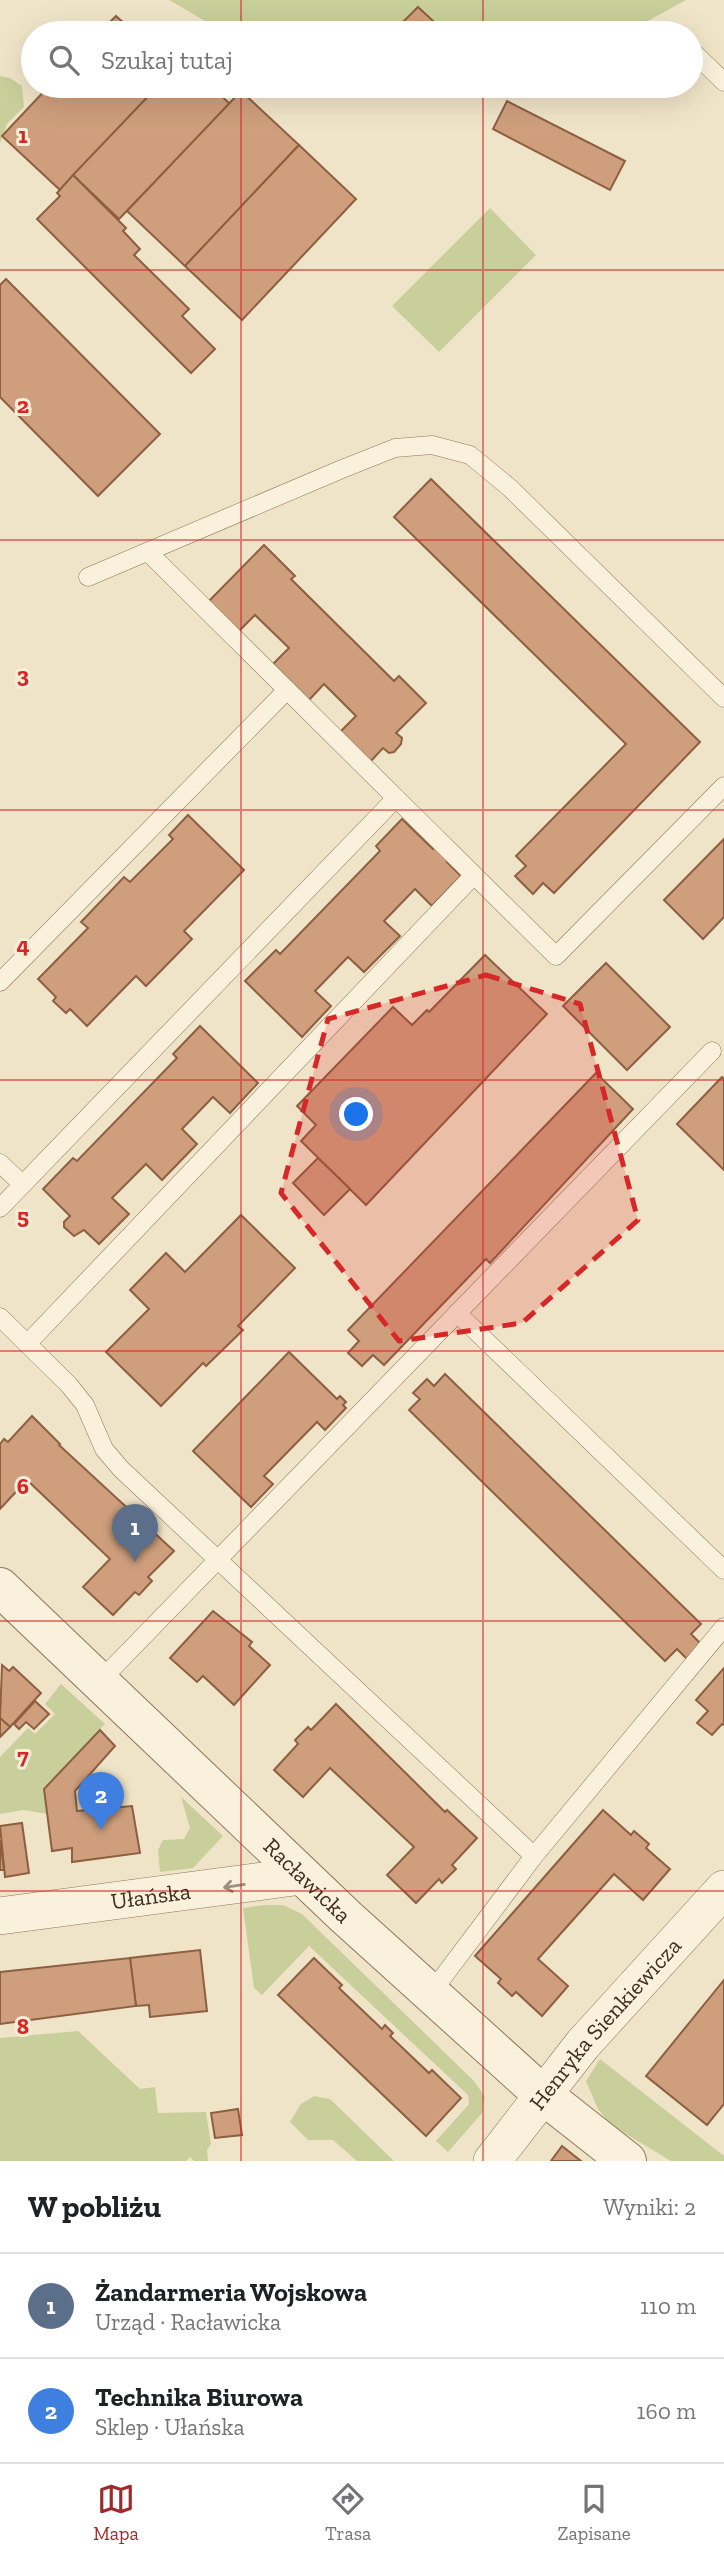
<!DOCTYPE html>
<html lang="pl">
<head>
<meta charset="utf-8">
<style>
	:root { --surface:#fff; --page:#f6f6f6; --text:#202124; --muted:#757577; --line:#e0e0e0; --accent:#9e2a2b }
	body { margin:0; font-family:"Zilla Slab",serif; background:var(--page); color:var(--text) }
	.you { position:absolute; left:357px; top:1115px; width:24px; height:24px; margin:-18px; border:5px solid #fff; border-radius:50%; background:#1a73e8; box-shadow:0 0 0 10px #1a73e833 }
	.badge { display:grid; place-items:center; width:46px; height:46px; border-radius:50%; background:var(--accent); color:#fff; font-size:23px; font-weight:700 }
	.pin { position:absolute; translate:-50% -58px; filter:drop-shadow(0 2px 4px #0008) }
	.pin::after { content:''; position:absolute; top:37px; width:24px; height:21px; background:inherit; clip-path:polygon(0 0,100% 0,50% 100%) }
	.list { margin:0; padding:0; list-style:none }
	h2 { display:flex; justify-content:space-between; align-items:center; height:91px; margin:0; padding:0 28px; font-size:30px }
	h2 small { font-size:23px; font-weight:400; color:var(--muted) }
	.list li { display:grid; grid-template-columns:46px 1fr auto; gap:21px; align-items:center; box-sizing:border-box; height:105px; padding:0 28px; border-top:2px solid var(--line) }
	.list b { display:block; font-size:26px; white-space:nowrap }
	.list p { margin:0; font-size:23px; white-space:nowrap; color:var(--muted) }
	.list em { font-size:23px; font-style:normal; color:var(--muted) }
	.icon { flex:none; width:38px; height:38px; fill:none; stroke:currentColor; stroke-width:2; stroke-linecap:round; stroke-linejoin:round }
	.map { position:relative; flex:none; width:724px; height:2161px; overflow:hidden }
	.search { position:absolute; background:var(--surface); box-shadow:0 7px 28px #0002; left:21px; right:21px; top:21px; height:77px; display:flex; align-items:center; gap:18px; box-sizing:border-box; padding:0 24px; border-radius:38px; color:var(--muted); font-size:26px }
	.sheet { height:301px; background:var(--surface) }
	nav { display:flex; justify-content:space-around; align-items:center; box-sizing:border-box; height:98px; border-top:2px solid var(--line); background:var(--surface); font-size:19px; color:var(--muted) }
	nav a { display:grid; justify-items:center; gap:4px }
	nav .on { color:var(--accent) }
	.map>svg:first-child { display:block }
	.green { fill:#c9cf9b }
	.building { fill:#cf9f7d; stroke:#8d5f41; stroke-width:2 }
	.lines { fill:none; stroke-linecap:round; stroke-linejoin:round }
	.service-casing { stroke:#8d765c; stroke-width:19 }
	.minor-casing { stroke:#8d765c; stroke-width:38 }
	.tertiary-casing { stroke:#8d765c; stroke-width:40 }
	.service { stroke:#faf1dc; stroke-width:18 }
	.minor { stroke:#faf1dc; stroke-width:37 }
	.tertiary { stroke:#faf1dc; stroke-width:38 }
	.oneway { stroke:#9c907e }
	.marked { fill:#d62828; fill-opacity:0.2; stroke:#d62828; stroke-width:5; stroke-dasharray:14 9; stroke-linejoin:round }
	.grid { fill:none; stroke:#d62828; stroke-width:2; stroke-opacity:0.55 }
	.labels { text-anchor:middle; stroke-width:6; stroke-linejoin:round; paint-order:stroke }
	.street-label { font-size:23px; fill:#3d2e20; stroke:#f7eed8 }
	.grid-label { font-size:23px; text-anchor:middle; font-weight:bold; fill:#d62828; stroke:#f7eed8; stroke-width:6; stroke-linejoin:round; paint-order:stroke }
</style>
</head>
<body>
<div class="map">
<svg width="724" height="2161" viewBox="0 0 724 2161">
	<rect width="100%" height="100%" fill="#f0e4c8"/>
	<g class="green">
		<path d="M169 0H686L626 33H226Z"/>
		<path d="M0 76 10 78 22 86 24 107 7 124 0 143Z"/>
		<path d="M490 208 536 255 439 352 392 306Z"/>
		<path d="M61 1684 105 1724 44 1789 47 1814 23 1810 0 1814V1757L28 1728 35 1734 55 1714 45 1704Z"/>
		<path d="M181 1797 223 1836 193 1868 160 1872 158 1850 163 1840 184 1839 190 1828Z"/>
		<path d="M264 1905H283L302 1914 474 2081 485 2097 482 2113 448 2152 436 2141 469 2104 468 2095 309 1946 262 1995 254 1988 243 1908Z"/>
		<path d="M78 2031 140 2089 155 2087 158 2113 206 2112 211 2144 207 2150 208 2161H194L190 2157 186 2161H0V2038Z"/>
		<path d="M600 2059 724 2156V2161H671L611 2125 598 2109 586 2081Z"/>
		<path d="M314 2096 330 2099 394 2161H357L333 2140H308L290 2122 301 2104Z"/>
	</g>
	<g class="building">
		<path d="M418 7 446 33H392Z"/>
		<path d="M116 16 135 33H99Z"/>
		<path d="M49 86H158L60 190 2 136Z"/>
		<path d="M158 86H211L230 104 119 219 73 175Z"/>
		<path d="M241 91 299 145 185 266 127 211Z"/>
		<path d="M507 101 625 161 610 190 493 129Z"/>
		<path d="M299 145 356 199 242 320 185 266Z"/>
		<path d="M73 175 126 228 123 231 140 249 134 255 189 309 182 316 215 349 191 373 37 219 60 196 57 193Z"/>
		<path d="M6 279 160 434 98 496 0 397V285Z"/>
		<path d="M431 479 700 742 554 893 543 883 533 894 515 876 526 866 516 856 626 744 394 517Z"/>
		<path d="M264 545 295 576 291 579 394 681 399 676 426 703 396 733 402 738 401 744 394 752 389 753 383 748 370 762 340 732 356 716 324 684 309 700 273 664 289 648 255 615 239 631 208 602Z"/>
		<path d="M188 815 244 870 184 931 192 939 146 986 136 976 87 1026 70 1009 66 1013 53 1001 56 997 38 979 88 928 81 922 124 877 130 882 173 839 169 835Z"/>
		<path d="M402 819 433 849 438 844 453 857 447 862 461 876 432 906 415 889 384 921 400 936 364 972 348 957 315 991 331 1006 302 1037 245 981 276 950 280 954 380 851 376 846Z"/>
		<path d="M724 839V917L703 939 664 900Z"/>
		<path d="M485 955 547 1014 366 1205 301 1141 316 1125 297 1106 393 1007 412 1025 427 1010 429 1012Z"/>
		<path d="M606 963 670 1027 627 1070 563 1006Z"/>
		<path d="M200 1026 258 1083 230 1113 213 1097 182 1129 197 1144 162 1180 146 1164 112 1198 129 1214 99 1244 84 1230 74 1236 64 1227V1222L70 1216 43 1189 73 1158 77 1161 177 1058 173 1054Z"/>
		<path d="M596 1073 633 1109 490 1263 486 1259 384 1365 373 1355 362 1366 348 1353 359 1341 348 1330Z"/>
		<path d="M722 1077 724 1079V1170L677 1124Z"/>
		<path d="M318 1158 350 1189 324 1215 293 1183Z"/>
		<path d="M241 1215 295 1268 238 1326 243 1330 206 1366 203 1363 161 1406 106 1352 149 1309 130 1290 166 1253 185 1272Z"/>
		<path d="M289 1352 337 1399 340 1396 346 1402 343 1405 346 1408 325 1430 317 1422 264 1476 273 1484 251 1507 193 1451Z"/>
		<path d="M445 1374 701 1624 691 1634 701 1644 687 1659 677 1649 665 1661 409 1410 420 1399 413 1393 427 1379 434 1386Z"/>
		<path d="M32 1416 60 1444 59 1445 174 1551 148 1577 152 1581 139 1595 135 1592 113 1615 83 1587 110 1559 27 1480 0 1509V1444L4 1439 8 1442Z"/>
		<path d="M213 1611 252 1642 249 1646 270 1665 234 1705 203 1676 197 1682 170 1658Z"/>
		<path d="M2 1665 9 1671 13 1667 41 1693 10 1727 0 1718Z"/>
		<path d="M724 1668V1725L722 1724 712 1735 697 1723 708 1711 696 1700Z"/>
		<path d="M35 1701 49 1714 34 1729 26 1722 19 1729 14 1724Z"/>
		<path d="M336 1704 445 1812 447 1810 477 1838 452 1865 456 1869 442 1883 439 1879 416 1903 387 1875 414 1847 330 1768 303 1797 274 1770 298 1744 295 1740 308 1727 311 1730Z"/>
		<path d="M0 1718 10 1727 0 1737Z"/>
		<path d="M100 1730 115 1746 75 1791 77 1811 132 1806 140 1853 72 1862V1848L52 1851 44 1789Z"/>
		<path d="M603 1810 631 1835 634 1831 649 1844 646 1848 670 1869 643 1900 614 1874 538 1959 568 1986 542 2016 516 1992 512 1996 498 1983 501 1979 475 1956Z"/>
		<path d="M22 1823 29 1873 5 1877 0 1826Z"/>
		<path d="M0 1840 4 1870H0Z"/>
		<path d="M200 1950 207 2011 150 2017 149 2005 136 2006 130 1958Z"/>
		<path d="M130 1958 136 2006 0 2024V1972Z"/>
		<path d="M314 1958 342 1985 339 1988 382 2029 385 2025 393 2033 390 2036 429 2073 432 2070 461 2098 426 2136 278 1995Z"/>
		<path d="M724 1980V2104L707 2125 646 2076Z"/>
		<path d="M238 2109 242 2135 215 2138 211 2113Z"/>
		<path d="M562 2146 581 2161H551Z"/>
	</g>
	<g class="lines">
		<defs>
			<g id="service">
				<path d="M691 50 724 82"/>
				<path d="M88 577 342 469 395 448 432 445 470 455 510 488 724 698"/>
				<path d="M396 798 556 956 724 786"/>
				<path d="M0 982 287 690"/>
				<path d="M0 1163 22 1184"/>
				<path d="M0 1208 396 798 148 552"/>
				<path d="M457 1313 724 1570"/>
				<path d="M0 1317 69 1385 85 1405 104 1449 121 1469 534 1856"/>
				<path d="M27 1344 474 875"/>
				<path d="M99 1682 712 1051"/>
				<path d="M431 1993 534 1856 724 1627"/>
			</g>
			<g id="minor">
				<path id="s1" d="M0 1916 301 1876"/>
				<path id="s2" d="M492 2161 583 2044 724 1889"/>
			</g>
			<g id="tertiary">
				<path id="s3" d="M0 1587 345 1916 542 2094 627 2161"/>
			</g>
		</defs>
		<use href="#service" class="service-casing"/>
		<use href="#minor" class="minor-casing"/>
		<use href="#tertiary" class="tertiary-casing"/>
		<use href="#service" class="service"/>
		<use href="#minor" class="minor"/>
		<use href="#tertiary" class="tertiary"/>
	</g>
	<defs><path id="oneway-shaft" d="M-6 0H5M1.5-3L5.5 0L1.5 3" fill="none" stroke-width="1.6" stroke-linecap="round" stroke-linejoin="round" transform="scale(1.75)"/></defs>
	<use class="oneway" href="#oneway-shaft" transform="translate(234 1886) rotate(171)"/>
	<path class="marked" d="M486 975 580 1004 638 1220 522 1323 399 1341 281 1193 328 1019Z"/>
	<path class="grid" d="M241 0V33M483 0V33M241 86V2161M483 86V2161M0 270H724M0 540H724M0 810H724M0 1080H724M0 1351H724M0 1621H724M0 1891H724"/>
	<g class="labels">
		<g class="street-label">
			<text dy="8" stroke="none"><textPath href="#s3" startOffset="425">Racławicka</textPath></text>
			<text dy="8" stroke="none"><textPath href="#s1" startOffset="152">Ułańska</textPath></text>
			<text dy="8" stroke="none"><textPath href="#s2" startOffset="178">Henryka Sienkiewicza</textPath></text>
		</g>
	</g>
	<g class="grid-label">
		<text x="23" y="143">1</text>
		<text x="23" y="413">2</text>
		<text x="23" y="683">3</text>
		<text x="23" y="953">4</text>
		<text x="23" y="1224">5</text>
		<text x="23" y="1494">6</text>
		<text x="23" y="1764">7</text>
		<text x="23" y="2034">8</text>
	</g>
</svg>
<div class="you"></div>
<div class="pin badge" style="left:135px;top:1562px;background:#5c6f8a">1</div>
<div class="pin badge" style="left:101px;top:1830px;background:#3f7fe0">2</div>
<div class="search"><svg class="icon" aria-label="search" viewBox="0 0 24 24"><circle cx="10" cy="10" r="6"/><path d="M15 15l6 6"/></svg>Szukaj tutaj</div>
</div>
<section class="sheet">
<h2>W pobliżu<small>Wyniki: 2</small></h2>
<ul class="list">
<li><span class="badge" style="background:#5c6f8a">1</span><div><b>Żandarmeria Wojskowa</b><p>Urząd · Racławicka</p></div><em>110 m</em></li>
<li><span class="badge" style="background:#3f7fe0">2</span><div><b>Technika Biurowa</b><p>Sklep · Ułańska</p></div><em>160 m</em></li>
</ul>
</section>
<nav>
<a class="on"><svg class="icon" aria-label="map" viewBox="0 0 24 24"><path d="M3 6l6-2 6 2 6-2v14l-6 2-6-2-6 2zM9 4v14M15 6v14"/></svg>Mapa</a>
<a><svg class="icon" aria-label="directions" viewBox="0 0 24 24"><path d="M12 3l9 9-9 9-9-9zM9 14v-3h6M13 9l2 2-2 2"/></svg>Trasa</a>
<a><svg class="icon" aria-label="saved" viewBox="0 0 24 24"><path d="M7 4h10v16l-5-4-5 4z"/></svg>Zapisane</a>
</nav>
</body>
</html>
